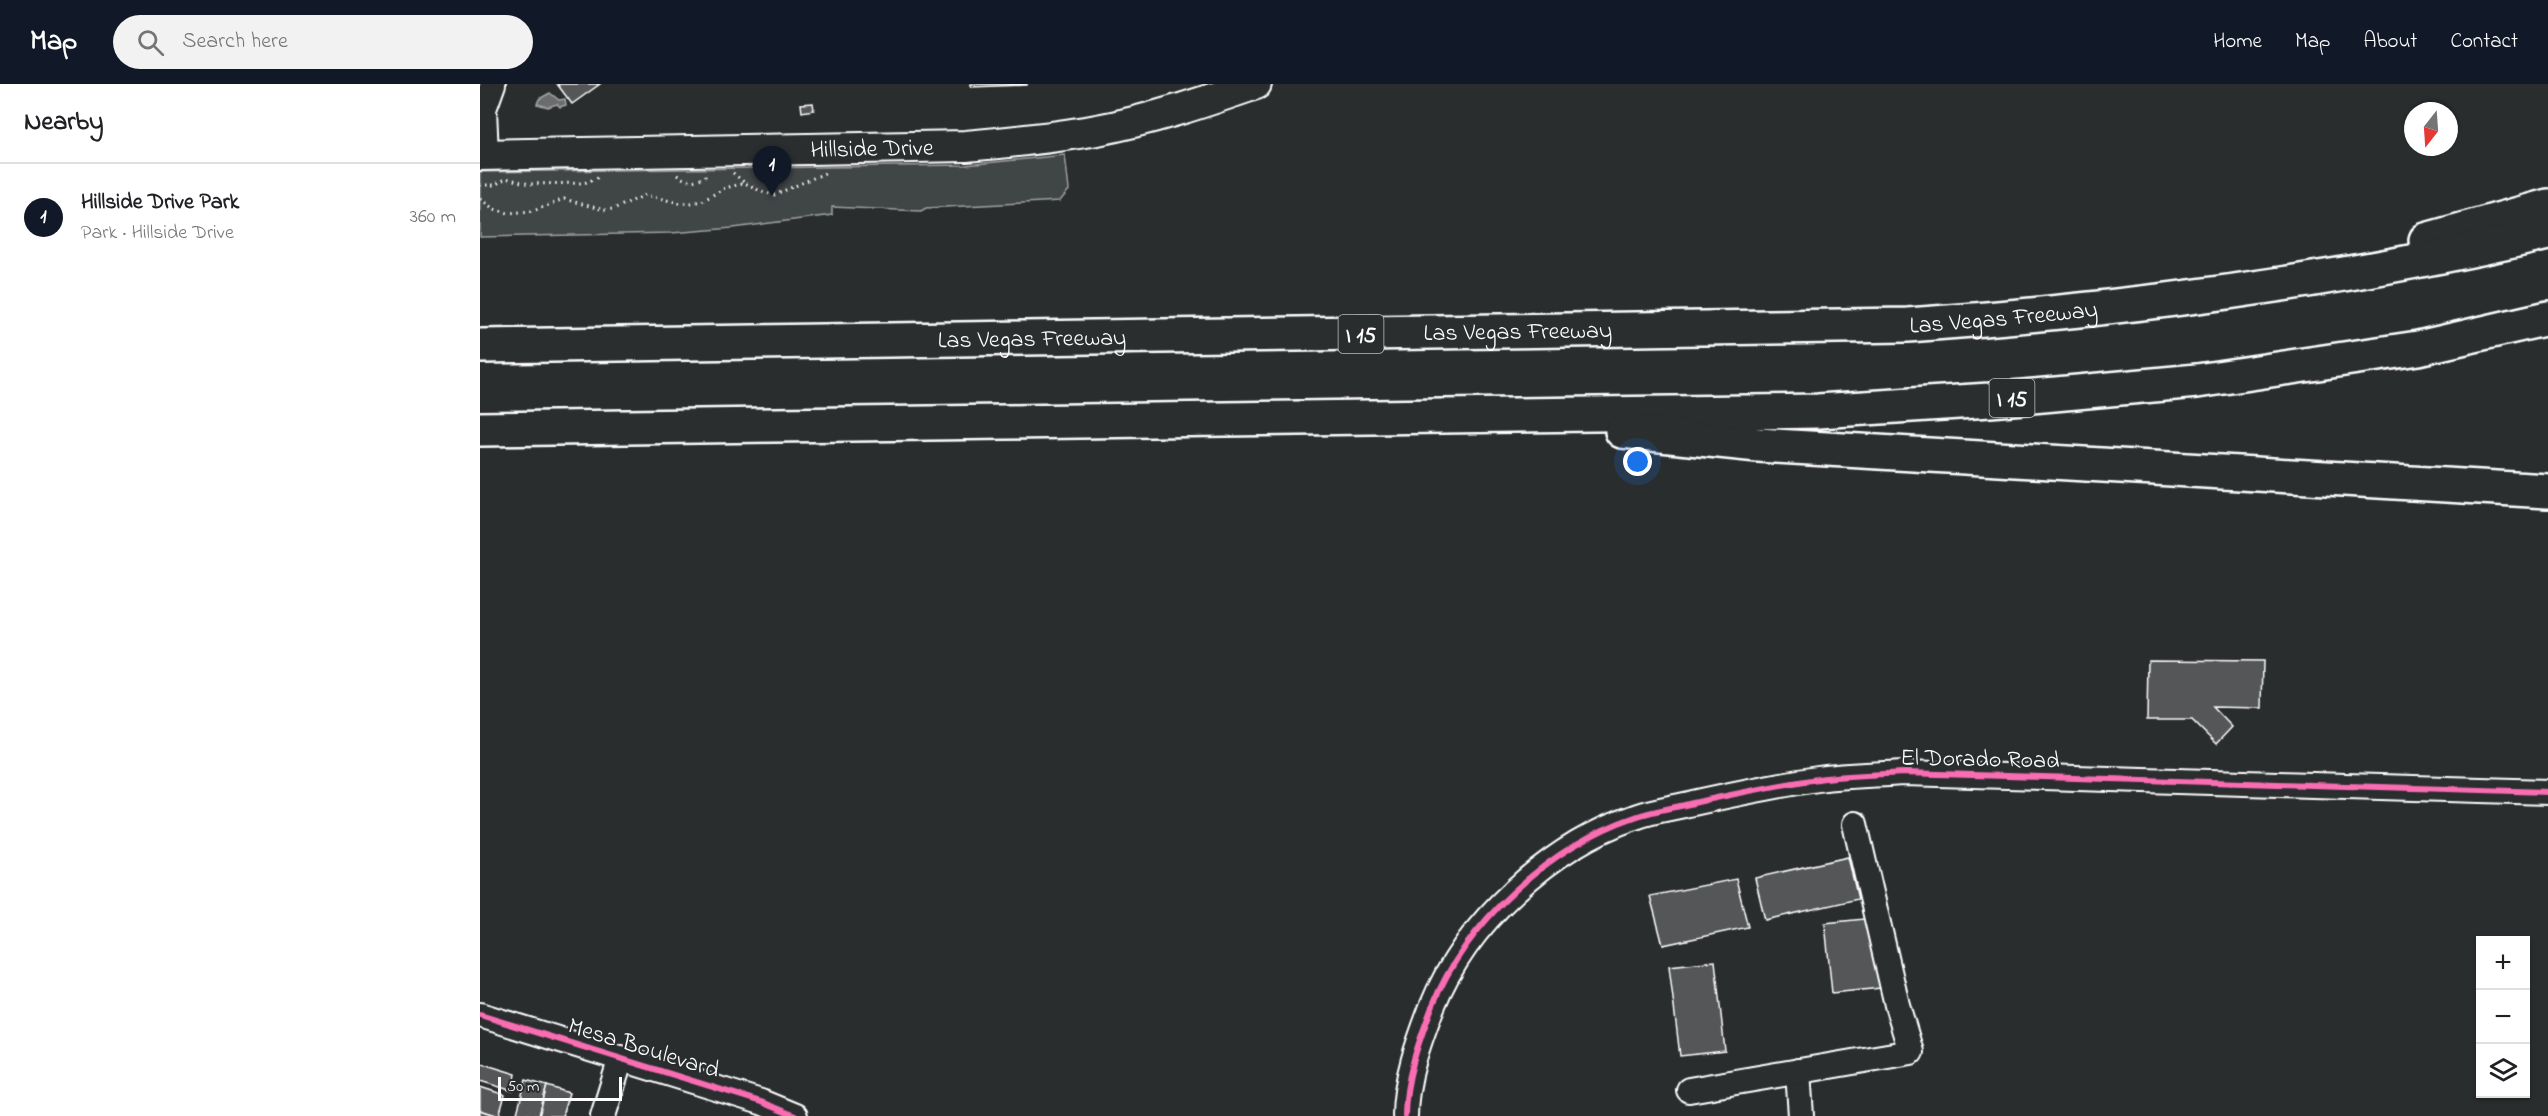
<!DOCTYPE html>
<html lang="en">
<head>
<meta charset="utf-8">
<style>
	:root { --surface:#fff; --page:#f2f2f2; --text:#202124; --muted:#757577; --line:#e0e0e0; --accent:#111827 }
	body { margin:0; font-family:"Indie Flower",sans-serif; background:var(--page); color:var(--text) }
	.controls { position:absolute; right:18px; bottom:18px; display:grid; overflow:hidden; border-radius:0px; box-shadow:0 2px 4px #0004 }
	.controls button { width:54px; height:54px; display:grid; place-items:center; padding:0; border:0; border-bottom:2px solid var(--line); background:var(--surface); color:var(--text); font:30px sans-serif }
	.compass { position:absolute; left:1924px; top:18px; width:54px; height:54px; border-radius:50%; background:var(--surface); box-shadow:0 2px 4px #0004; rotate:197deg }
	.scale { position:absolute; left:18px; bottom:15px; width:124px; box-sizing:border-box; padding-left:6px; border:3px solid #fff; border-top:0; font-size:16px; line-height:21px; white-space:nowrap; color:#fff; -webkit-text-stroke:4px #2a2d2e; paint-order:stroke }
	.you { position:absolute; left:1158px; top:378px; width:21px; height:21px; margin:-15px; border:4px solid #fff; border-radius:50%; background:#1a73e8; box-shadow:0 0 0 9px #1a73e833 }
	.badge { display:grid; place-items:center; width:39px; height:39px; border-radius:50%; background:var(--accent); color:#fff; font-size:20px; font-weight:700 }
	.pin { position:absolute; translate:-50% -50px; filter:drop-shadow(0 2px 3px #0008) }
	.pin::after { content:''; position:absolute; top:32px; width:21px; height:18px; background:inherit; clip-path:polygon(0 0,100% 0,50% 100%) }
	.list { margin:0; padding:0; list-style:none }
	h2 { display:flex; justify-content:space-between; align-items:center; height:78px; margin:0; padding:0 24px; font-size:26px }
	h2 small { font-size:20px; font-weight:400; color:var(--muted) }
	.list li { display:grid; grid-template-columns:39px 1fr auto; gap:18px; align-items:center; box-sizing:border-box; height:108px; padding:0 24px; border-top:2px solid var(--line) }
	.list b { display:block; font-size:22px; white-space:nowrap }
	.list p { margin:0; font-size:20px; white-space:nowrap; color:var(--muted) }
	.list em { font-size:20px; font-style:normal; color:var(--muted) }
	.icon { flex:none; width:33px; height:33px; fill:none; stroke:currentColor; stroke-width:2; stroke-linecap:round; stroke-linejoin:round }
	.map { position:relative; flex:none; width:2068px; height:1032px; overflow:hidden }
	header { display:flex; align-items:center; gap:36px; box-sizing:border-box; height:84px; padding:0 30px; background:var(--accent); color:#fff }
	header strong { font-size:28px }
	nav { display:flex; gap:33px; margin-inline-start:auto; font-size:21px }
	.search { width:420px; height:54px; background:var(--page); display:flex; align-items:center; gap:15px; box-sizing:border-box; padding:0 21px; border-radius:33px; color:var(--muted); font-size:22px }
	main { display:flex }
	aside { flex:1; background:var(--surface) }
	.map>svg:first-child { display:block }
	.green { fill:#414445; stroke:#a0a2a2; stroke-width:1.5 }
	.water { fill:#6a6c6d; stroke:#a6a7a7; stroke-width:1.5 }
	.building { fill:#555758; stroke:#fff; stroke-width:1.5 }
	.lines { fill:none; stroke-linecap:round; stroke-linejoin:round }
	.minor-casing { stroke:#fff; stroke-width:28 }
	.major-casing { stroke:#fff; stroke-width:34 }
	.highway-casing { stroke:#fff; stroke-width:38 }
	.path { stroke:#fff; stroke-width:3; stroke-dasharray:1.5 4.5; stroke-linecap:butt }
	.minor { stroke:#2a2d2e; stroke-width:24 }
	.major { stroke:#2a2d2e; stroke-width:30 }
	.highway { stroke:#2a2d2e; stroke-width:33 }
	.cycleway-casing { stroke:#2a2d2e; stroke-width:10 }
	.cycleway { stroke:#f96db3; stroke-width:6 }
	.labels { text-anchor:middle; stroke-width:4.5; stroke-linejoin:round; paint-order:stroke }
	.shield { fill:#2a2d2e; stroke:#bfc0c0; stroke-width:1.5 }
	.shield-label { font-size:22px; font-weight:bold; fill:#fff }
	.street-label { font-size:24px; fill:#fff; stroke:#2a2d2e }
</style>
</head>
<body>
<header>
<strong>Map</strong>
<div class="search"><svg class="icon" aria-label="search" viewBox="0 0 24 24"><circle cx="10" cy="10" r="6"/><path d="M15 15l6 6"/></svg>Search here</div>
<nav><a>Home</a><a>Map</a><a>About</a><a>Contact</a></nav>
</header>
<main>
<aside>
<h2>Nearby<small></small></h2>
<ul class="list">
<li><span class="badge">1</span><div><b>Hillside Drive Park</b><p>Park · Hillside Drive</p></div><em>360 m</em></li>
</ul>
</aside>
<div class="map">
<svg width="2068" height="1032" viewBox="0 0 2068 1032">
	<rect width="100%" height="100%" fill="#2a2d2e"/>
	<filter id="ink" filterUnits="userSpaceOnUse"><feTurbulence type="fractalNoise" baseFrequency=".0167" numOctaves="2"/><feDisplacementMap in="SourceGraphic" scale="12" xChannelSelector="R" yChannelSelector="G"/><feConvolveMatrix kernelMatrix="1 2 1 2 8 2 1 2 1" color-interpolation-filters="sRGB"/></filter>
	<g filter="url(#ink)">
		<path class="green" d="M585 71 589 106 580 117 446 124 441 127 352 123V131L253 144 191 149 0 153V88L486 81Z"/>
		<path class="water" d="M70 9 79 16 85 15 86 21 80 23 77 20 68 23 57 20 59 15Z"/>
		<g class="building">
			<path d="M77 0H120L92 20Z"/>
			<path d="M491 0H547V1L491 3Z"/>
			<path d="M333 19 334 26 322 28 321 20Z"/>
			<path d="M1668 576 1783 577 1782 624 1733 623 1752 643 1736 660 1712 636H1667Z"/>
			<path d="M1368 773 1378 815 1285 836 1275 794Z"/>
			<path d="M1256 795 1268 843 1183 861 1170 812Z"/>
			<path d="M1394 834 1401 904 1352 909 1345 839Z"/>
			<path d="M1235 877 1245 967 1200 972 1189 882Z"/>
			<path d="M0 979 36 990 33 1007 0 997Z"/>
			<path d="M46 996 67 1002 59 1032 37 1029Z"/>
			<path d="M67 1002 89 1009 82 1032H59Z"/>
			<path d="M0 1003 25 1011 19 1032 0 1026Z"/>
			<path d="M0 1026 19 1032H0Z"/>
		</g>
		<g class="lines">
			<defs>
				<g id="minor">
					<path d="M6 71 4 25 13 0"/>
					<path d="M0 931 281 1018 315 1032"/>
					<path d="M1318 987 1321 1032"/>
					<path d="M1209 1006 1431 968 1417 921 1375 740"/>
					<path d="M123 1032 141 974"/>
					<path d="M925 1032C925 995 939 957 952 923 986 838 1070 762 1155 733 1174 726 1194 724 1213 719 1254 710 1296 701 1338 695 1366 691 1395 691 1424 689L2068 708"/>
				</g>
				<g id="major">
					<path id="s1" d="M0 71 486 62C530 58 574 54 617 46 671 36 724 18 776 0"/>
				</g>
				<g id="highway">
					<path d="M1946 156 2068 122"/>
					<path id="s2" d="M0 262 1428 241C1644 226 1858 198 2068 149"/>
					<path d="M0 345 1338 327 1510 316 1717 297 1938 264 2068 234"/>
					<path d="M1142 347 1278 361 2068 407"/>
				</g>
			</defs>
			<use href="#minor" class="minor-casing"/>
			<use href="#major" class="major-casing"/>
			<use href="#highway" class="highway-casing"/>
			<g class="path">
				<path d="M253 89 265 99"/>
				<path d="M197 91C209 99 217 98 228 90"/>
				<path d="M0 101H15L26 94 49 100 104 99 119 93"/>
				<path d="M0 115 14 125 28 129 53 127 84 115 124 126 133 125 166 111 199 119H211L222 117 245 104 265 99 282 108 294 111 345 89"/>
			</g>
			<use href="#minor" class="minor"/>
			<use href="#major" class="major"/>
			<use href="#highway" class="highway"/>
			<defs>
				<g id="cycleway">
					<path d="M0 931 281 1018 315 1032"/>
					<path d="M925 1032C925 995 939 957 952 923 986 838 1070 762 1155 733 1174 726 1194 724 1213 719 1254 710 1296 701 1338 695 1366 691 1395 691 1424 689L2068 708"/>
				</g>
			</defs>
			<use href="#cycleway" class="cycleway-casing"/>
			<use href="#cycleway" class="cycleway"/>
		</g>
	</g>
	<g class="labels">
		<g class="shield">
			<rect x="858.5" y="231" width="45" height="38" rx="4.5"/>
			<rect x="1509.5" y="295" width="45" height="38" rx="4.5"/>
		</g>
		<g class="shield-label">
			<text x="881" y="258">I 15</text>
			<text x="1532" y="322">I 15</text>
		</g>
		<g class="street-label">
			<text dy="8" stroke="none"><textPath href="#s1" startOffset="392">Hillside Drive</textPath></text>
			<text dy="8" stroke="none"><textPath href="#s2" startOffset="1524">Las Vegas Freeway</textPath></text>
			<text dy="8" stroke="none"><textPath href="#s2" startOffset="1038">Las Vegas Freeway</textPath></text>
			<text dy="8" stroke="none"><textPath href="#s2" startOffset="552">Las Vegas Freeway</textPath></text>
			<text transform="translate(1500 674) rotate(1)" y="8">El Dorado Road</text>
			<text transform="translate(164 963) rotate(17)" y="8">Mesa Boulevard</text>
		</g>
	</g>
</svg>
<div class="controls">
<button>+</button>
<button>−</button>
<button><svg class="icon" aria-label="layers" viewBox="0 0 24 24"><path d="M12 4l9 5-9 5-9-5zM3 14l9 5 9-5"/></svg></button>
</div>
<svg class="compass" viewBox="-18 -18 36 36"><path d="M0-13l5 13h-10z" fill="#e53935"/><path d="M0 13l5-13h-10z" fill="#757577"/></svg>
<div class="scale">50 m</div>
<div class="you"></div>
<div class="pin badge" style="left:292px;top:112px">1</div>
</div>
</main>
</body>
</html>
